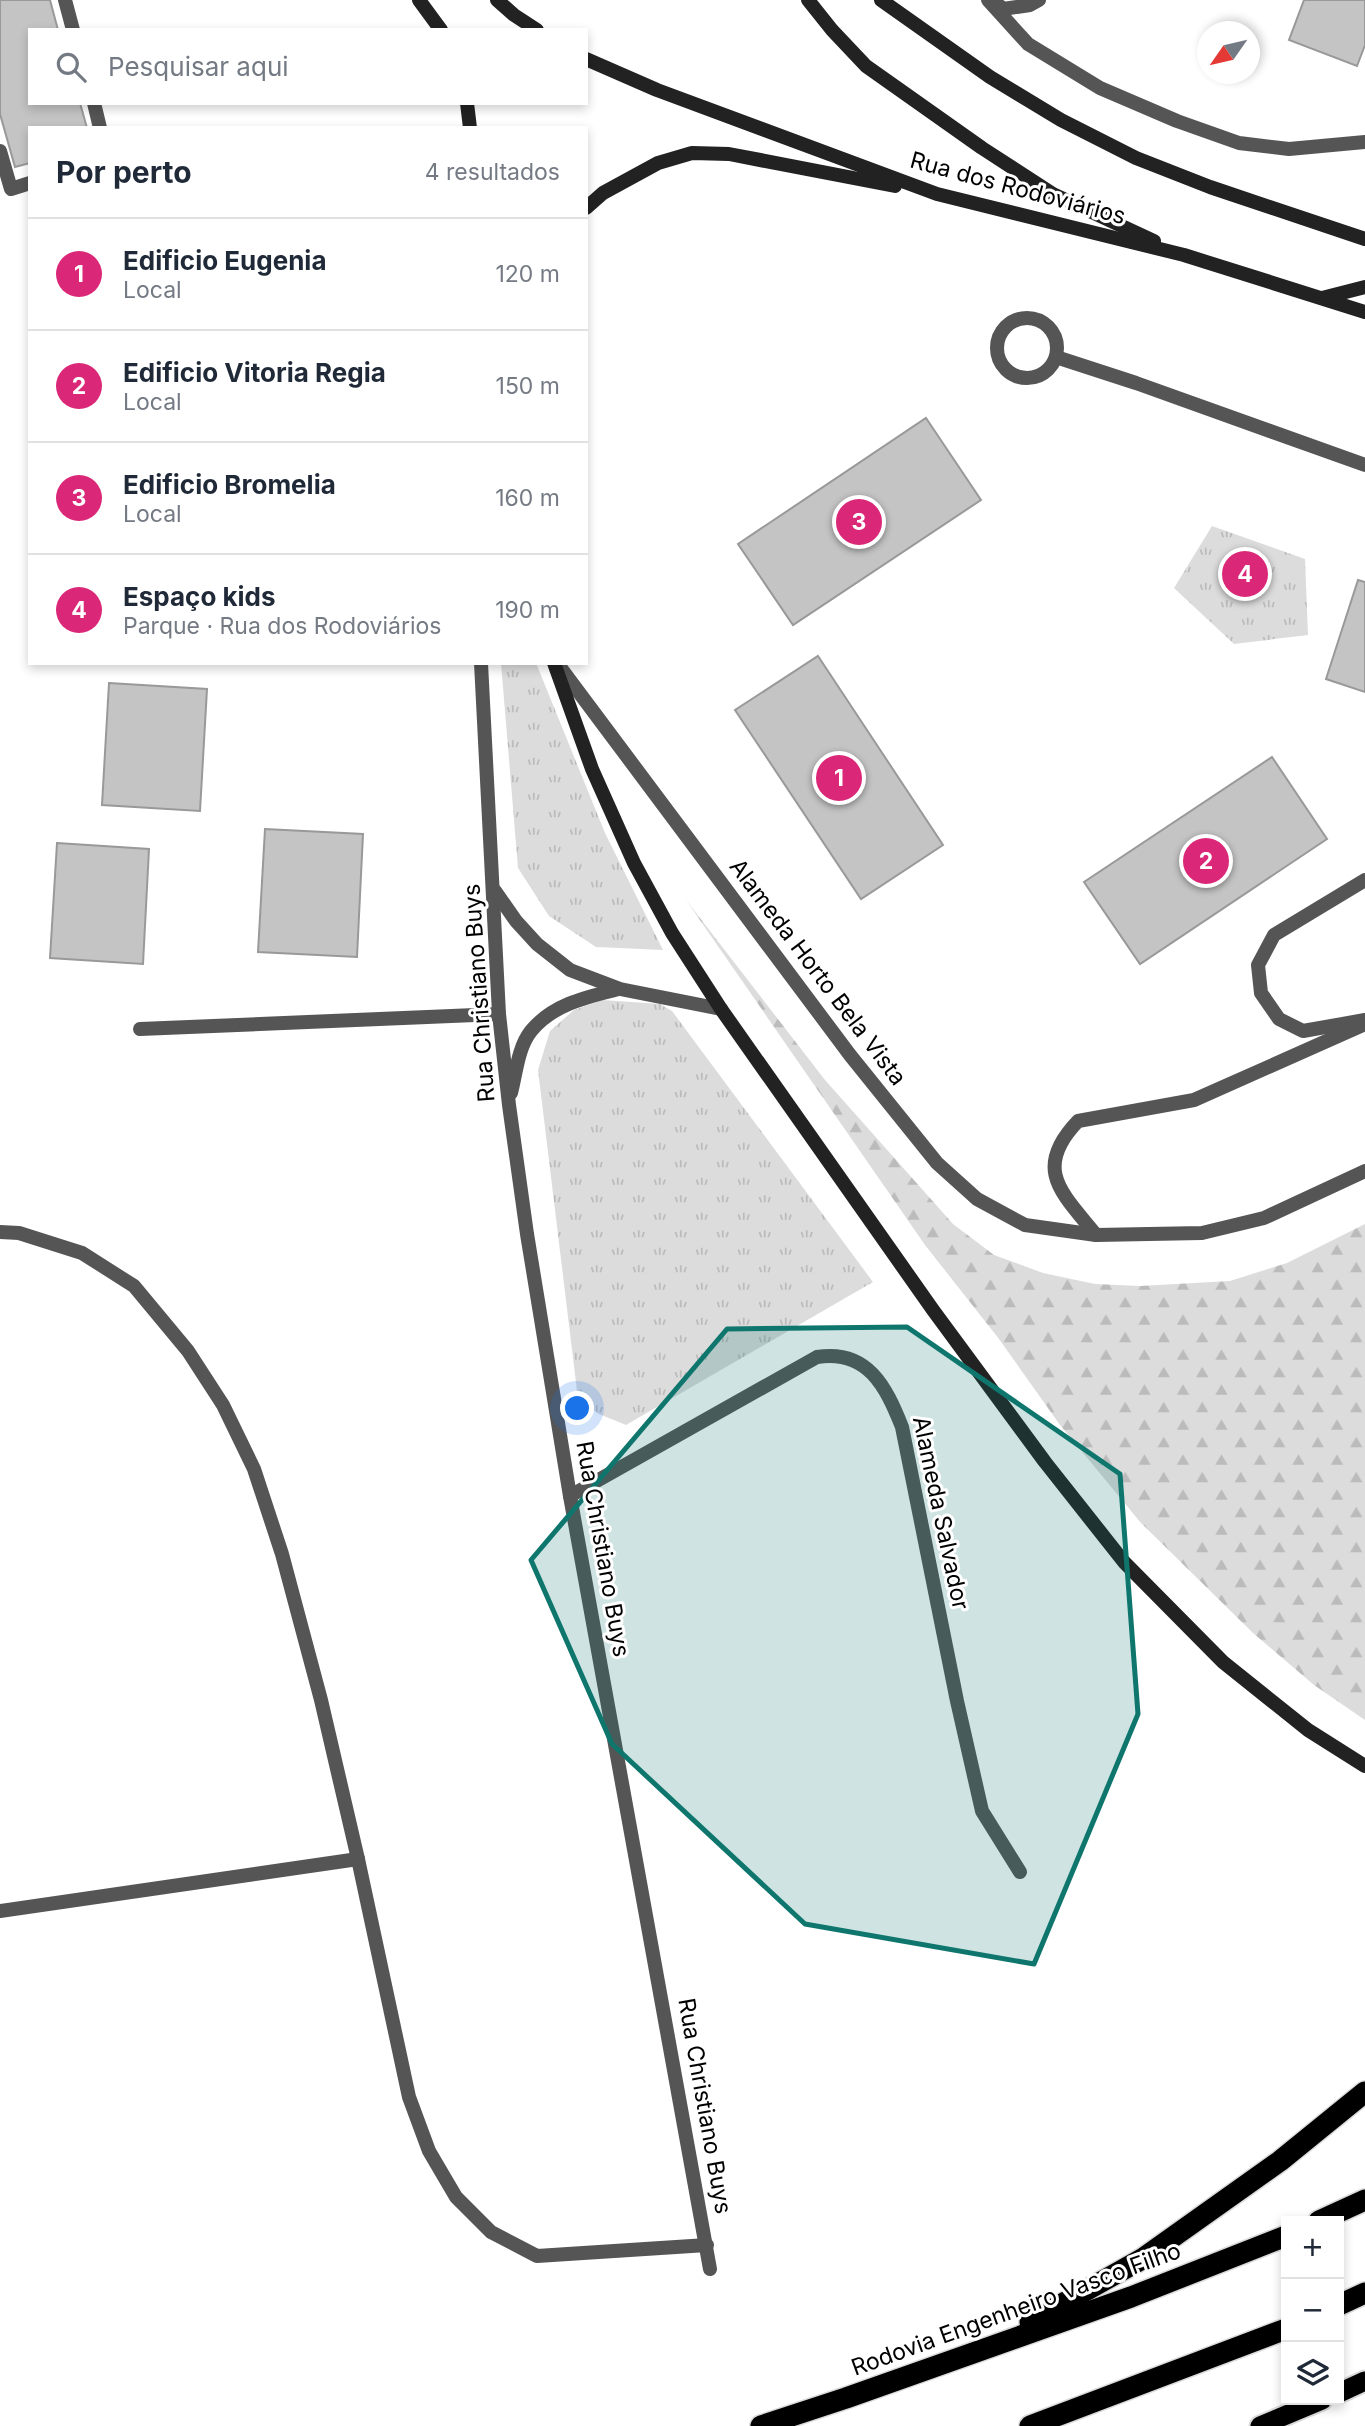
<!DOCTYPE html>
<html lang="pt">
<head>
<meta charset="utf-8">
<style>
	:root { --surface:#fff; --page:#f2f2f3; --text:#1f2937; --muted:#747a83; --line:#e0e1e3; --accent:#db2777 }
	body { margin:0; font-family:Inter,sans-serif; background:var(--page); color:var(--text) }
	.controls { position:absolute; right:21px; bottom:21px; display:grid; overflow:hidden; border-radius:0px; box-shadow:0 4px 10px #0003 }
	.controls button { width:63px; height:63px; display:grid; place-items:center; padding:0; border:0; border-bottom:2px solid var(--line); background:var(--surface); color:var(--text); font:35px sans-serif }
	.compass { position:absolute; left:1197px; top:21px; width:63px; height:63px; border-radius:50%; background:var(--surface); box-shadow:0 4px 10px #0003; rotate:236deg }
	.you { position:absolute; left:578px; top:1409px; width:24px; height:24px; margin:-18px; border:5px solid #fff; border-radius:50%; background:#1a73e8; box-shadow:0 0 0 10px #1a73e833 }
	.badge { display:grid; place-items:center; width:46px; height:46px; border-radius:50%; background:var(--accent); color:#fff; font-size:23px; font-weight:700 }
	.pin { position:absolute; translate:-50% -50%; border:4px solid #fff; box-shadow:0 2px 7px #0006 }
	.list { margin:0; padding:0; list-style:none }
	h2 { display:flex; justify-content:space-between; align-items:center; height:91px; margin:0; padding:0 28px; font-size:30px }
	h2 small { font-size:23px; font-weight:400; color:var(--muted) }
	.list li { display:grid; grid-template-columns:46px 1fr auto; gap:21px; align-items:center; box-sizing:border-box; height:112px; padding:0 28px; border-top:2px solid var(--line) }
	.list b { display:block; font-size:26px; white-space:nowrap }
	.list p { margin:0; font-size:23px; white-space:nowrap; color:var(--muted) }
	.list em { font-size:23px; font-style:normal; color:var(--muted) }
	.icon { flex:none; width:38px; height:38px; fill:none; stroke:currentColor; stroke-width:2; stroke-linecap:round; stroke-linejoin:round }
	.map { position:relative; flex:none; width:1365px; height:2426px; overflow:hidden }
	.search { position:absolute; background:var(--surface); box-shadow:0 4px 10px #0003; left:28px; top:28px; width:560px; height:77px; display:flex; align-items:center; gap:18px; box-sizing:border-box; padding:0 24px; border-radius:0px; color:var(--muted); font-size:26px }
	.panel { position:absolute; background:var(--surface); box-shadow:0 4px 10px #0003; left:28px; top:126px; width:560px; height:539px; border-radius:0px }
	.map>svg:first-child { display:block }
	.grass { fill:url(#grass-tufts) }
	.forest { fill:url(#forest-firs) }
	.building { fill:#c4c4c4; stroke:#999; stroke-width:2 }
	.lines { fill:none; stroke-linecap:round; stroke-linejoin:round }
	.trunk-casing { stroke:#dbdbdb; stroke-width:23 }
	.motorway-casing { stroke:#dbdbdb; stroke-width:24 }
	.service { stroke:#555; stroke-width:14 }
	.minor { stroke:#555; stroke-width:14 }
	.tertiary { stroke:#555; stroke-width:14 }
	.secondary { stroke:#222; stroke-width:14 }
	.trunk { stroke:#000; stroke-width:19 }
	.motorway { stroke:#000; stroke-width:21 }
	.marked { fill:#0f766e; fill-opacity:0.2; stroke:#0f766e; stroke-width:5; stroke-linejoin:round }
	.labels { text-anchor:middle; stroke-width:6; stroke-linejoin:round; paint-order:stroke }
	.street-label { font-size:23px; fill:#000; stroke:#fff }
</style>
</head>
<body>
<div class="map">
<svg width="1365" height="2426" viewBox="0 0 1365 2426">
	<defs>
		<pattern id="grass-tufts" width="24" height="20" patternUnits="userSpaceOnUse" patternTransform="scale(1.75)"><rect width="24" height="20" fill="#dcdcdc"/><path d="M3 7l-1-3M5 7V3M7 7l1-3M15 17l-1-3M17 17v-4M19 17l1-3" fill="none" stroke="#bbb"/></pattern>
		<pattern id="forest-firs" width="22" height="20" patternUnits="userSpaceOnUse" patternTransform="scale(1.75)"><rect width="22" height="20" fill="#dcdcdc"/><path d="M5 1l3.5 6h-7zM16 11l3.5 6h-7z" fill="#bbb"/></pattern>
	</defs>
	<rect width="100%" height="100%" fill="#fff"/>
	<g class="grass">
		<path d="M1212 526 1305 559 1308 635 1234 644 1174 588Z"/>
		<path d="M501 663H536L605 833 663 950 596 947 549 916 518 868Z"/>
		<path d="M602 1000 660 1004 672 1011 873 1282 626 1425 599 1414 578 1399 538 1070 550 1031 574 1010Z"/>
	</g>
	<path class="forest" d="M686 900 825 1080 953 1224 994 1255 1043 1273 1095 1284 1140 1286 1230 1281 1287 1263 1365 1224V1720L1314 1685 1253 1633 1141 1523 1060 1425 999 1339 925 1245Z"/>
	<g class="building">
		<path d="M0 0H50L58 30H30V103H80L87 128H30V163L15 167 0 114Z"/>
		<path d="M1304 0H1365V45L1357 66 1289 40Z"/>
		<path d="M926 418 981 500 793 625 738 544Z"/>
		<path d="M1358 580 1365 582V692L1326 679Z"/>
		<path d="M818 656 943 845 861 899 735 710Z"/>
		<path d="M109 683 207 689 200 811 102 805Z"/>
		<path d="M1272 757 1327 839 1140 964 1084 882Z"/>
		<path d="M265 829 363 834 357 957 258 952Z"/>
		<path d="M57 843 149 849 143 964 50 958Z"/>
	</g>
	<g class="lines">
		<defs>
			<g id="trunk">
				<path d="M1339 2393 1365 2381"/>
				<path d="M1260 2426 1322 2400"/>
			</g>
			<g id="motorway">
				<path d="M1319 2221 1365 2200"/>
				<path d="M1339 2305 1365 2293"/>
				<path d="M1030 2322 1142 2259 1280 2161 1365 2092"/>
				<path d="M761 2426 846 2398 1131 2297 1286 2236"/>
				<path d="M1030 2426 1286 2329"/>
			</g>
		</defs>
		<use href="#trunk" class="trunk-casing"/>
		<use href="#motorway" class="motorway-casing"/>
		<g class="service">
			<path d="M65 0 73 30"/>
			<path d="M988 0 1028 44 1100 88 1177 121 1239 143 1289 149 1365 142"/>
			<path d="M995 2 1003 9 1030 5 1039 0"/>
			<path d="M94 103 100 128"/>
			<path d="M0 151 11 189 30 183"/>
			<circle cx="1027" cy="348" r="30"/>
			<path d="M1056 357 1136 383 1365 465"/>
			<path d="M1365 880 1274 935 1258 965 1261 993 1279 1019 1303 1031 1365 1020"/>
			<path d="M140 1029 499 1014"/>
			<path d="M0 1232 19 1233 82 1253 134 1286 188 1351 223 1405 254 1469 282 1554 321 1700 358 1859 409 2097 429 2151 456 2197 491 2232 537 2256 707 2245"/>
			<path d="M0 1911 358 1859"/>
		</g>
		<g class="minor">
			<path d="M481 663 499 1014 509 1105 527 1234 570 1496 710 2269"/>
			<path d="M495 891 516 921 537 944 570 970 620 989 721 1009"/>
			<path d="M511 1093C516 1074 518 1047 531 1031 553 1004 587 997 619 989"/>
			<path d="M570 1496 817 1357C868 1349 886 1387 902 1427L957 1701 982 1811 1020 1872"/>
		</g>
		<g class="tertiary">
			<path d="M557 663 850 1055 937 1163 977 1199 1025 1225 1096 1235 1202 1233 1264 1218 1365 1171"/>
			<path d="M1096 1235C1062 1193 1032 1169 1078 1121L1194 1100 1365 1024"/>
		</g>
		<g class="secondary">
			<path d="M419 0 441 30"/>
			<path d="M497 0 514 15 537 30"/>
			<path d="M808 0 832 30 866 66 982 148 1053 194 1154 241"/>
			<path d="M881 0 990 77 1061 120 1136 158 1210 187 1365 239"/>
			<path d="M586 59 657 90 937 194 1184 255 1365 312"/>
			<path d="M467 103 470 128"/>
			<path d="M586 208 603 193 658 163 692 153 729 154 895 186"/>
			<path d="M1322 298 1365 287"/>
			<path d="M554 663 592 769 634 863 672 933 721 1009 933 1310 1045 1462 1124 1562 1223 1662 1308 1730 1365 1766"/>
		</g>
		<use href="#trunk" class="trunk"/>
		<use href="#motorway" class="motorway"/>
	</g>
	<path class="marked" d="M907 1327 1120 1474 1138 1714 1034 1964 805 1924 612 1744 531 1560 727 1329Z"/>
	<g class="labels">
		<g class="street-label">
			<text transform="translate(1018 188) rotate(15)" y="8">Rua dos Rodoviários</text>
			<text transform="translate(818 972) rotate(53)" y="8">Alameda Horto Bela Vista</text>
			<text transform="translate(479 993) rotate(-94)" y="8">Rua Christiano Buys</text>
			<text transform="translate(941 1513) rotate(78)" y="8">Alameda Salvador</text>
			<text transform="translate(603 1549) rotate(80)" y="8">Rua Christiano Buys</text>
			<text transform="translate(705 2106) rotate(80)" y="8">Rua Christiano Buys</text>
			<text transform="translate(1016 2309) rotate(-20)" y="8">Rodovia Engenheiro Vasco Filho</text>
		</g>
	</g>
</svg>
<div class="controls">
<button>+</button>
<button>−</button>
<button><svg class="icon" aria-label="layers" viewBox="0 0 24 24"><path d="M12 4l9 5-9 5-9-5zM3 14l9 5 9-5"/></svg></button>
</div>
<svg class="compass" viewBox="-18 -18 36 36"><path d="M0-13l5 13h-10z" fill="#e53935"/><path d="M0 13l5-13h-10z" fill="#747a83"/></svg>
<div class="you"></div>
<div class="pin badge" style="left:839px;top:778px">1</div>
<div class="pin badge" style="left:1206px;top:861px">2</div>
<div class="pin badge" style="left:859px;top:522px">3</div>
<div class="pin badge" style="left:1245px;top:574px">4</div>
<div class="search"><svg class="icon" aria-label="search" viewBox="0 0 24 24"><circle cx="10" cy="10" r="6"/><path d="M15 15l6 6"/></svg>Pesquisar aqui</div>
<section class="panel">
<h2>Por perto<small>4 resultados</small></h2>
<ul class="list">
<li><span class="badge">1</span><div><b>Edificio Eugenia</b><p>Local</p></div><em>120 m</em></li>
<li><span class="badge">2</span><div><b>Edificio Vitoria Regia</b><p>Local</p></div><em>150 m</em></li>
<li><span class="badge">3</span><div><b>Edificio Bromelia</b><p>Local</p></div><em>160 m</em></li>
<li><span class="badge">4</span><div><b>Espaço kids</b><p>Parque · Rua dos Rodoviários</p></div><em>190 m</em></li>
</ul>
</section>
</div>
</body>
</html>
